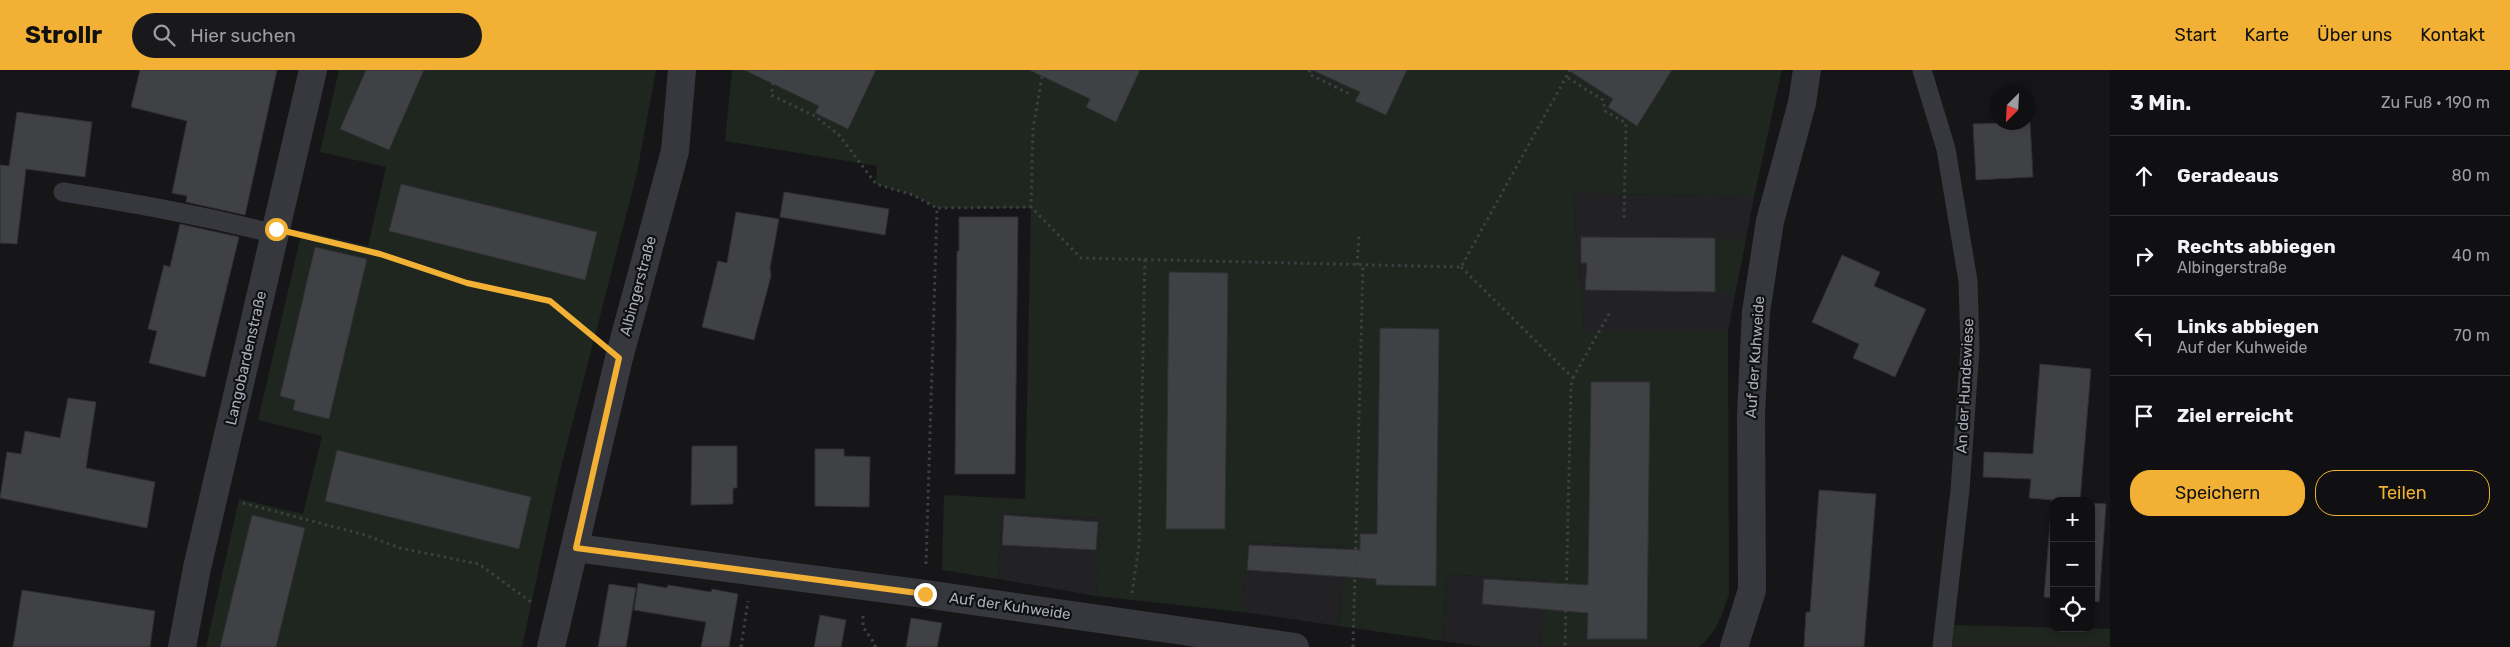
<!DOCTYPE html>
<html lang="de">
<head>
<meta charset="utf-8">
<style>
	:root { --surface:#101012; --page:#19191b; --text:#f1f3f6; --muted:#9c9d9f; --line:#303032; --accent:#f2b134 }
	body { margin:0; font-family:Rubik,sans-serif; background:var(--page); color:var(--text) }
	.controls { position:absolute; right:15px; bottom:15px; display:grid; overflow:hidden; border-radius:10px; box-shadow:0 2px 8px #0003 }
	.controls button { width:45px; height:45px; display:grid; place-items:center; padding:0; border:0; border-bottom:1px solid var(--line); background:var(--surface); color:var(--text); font:25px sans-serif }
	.compass { position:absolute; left:1990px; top:15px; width:45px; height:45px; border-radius:50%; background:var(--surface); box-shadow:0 2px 8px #0003; rotate:204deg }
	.stop { position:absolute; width:15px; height:15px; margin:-11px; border:4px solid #f2b134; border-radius:50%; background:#fff }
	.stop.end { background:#f2b134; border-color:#fff; box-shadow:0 1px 5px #0008 }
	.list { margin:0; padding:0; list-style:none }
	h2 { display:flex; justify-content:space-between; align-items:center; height:65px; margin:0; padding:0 20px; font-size:21px }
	h2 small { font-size:16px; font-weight:400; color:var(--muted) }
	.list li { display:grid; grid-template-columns:32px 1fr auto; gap:15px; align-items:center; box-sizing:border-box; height:80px; padding:0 20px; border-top:1px solid var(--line) }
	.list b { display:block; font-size:19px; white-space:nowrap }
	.list p { margin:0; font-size:16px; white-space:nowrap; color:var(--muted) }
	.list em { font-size:16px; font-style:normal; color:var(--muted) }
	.actions { display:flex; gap:10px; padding:15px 20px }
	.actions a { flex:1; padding:11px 0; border:1px solid var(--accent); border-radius:20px; text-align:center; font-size:18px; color:var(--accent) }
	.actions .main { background:var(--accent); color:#111 }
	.icon { flex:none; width:28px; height:28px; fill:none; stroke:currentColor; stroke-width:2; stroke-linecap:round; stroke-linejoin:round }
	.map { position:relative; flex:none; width:2110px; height:577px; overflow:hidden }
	header { display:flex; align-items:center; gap:30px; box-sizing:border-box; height:70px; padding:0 25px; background:var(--accent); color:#111 }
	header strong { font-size:24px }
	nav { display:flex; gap:28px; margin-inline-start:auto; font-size:18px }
	.search { width:350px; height:45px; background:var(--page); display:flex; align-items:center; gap:12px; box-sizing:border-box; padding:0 18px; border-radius:28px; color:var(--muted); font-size:19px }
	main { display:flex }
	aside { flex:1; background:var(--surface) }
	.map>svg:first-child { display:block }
	.built { fill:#222225 }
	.green { fill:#1e261f }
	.building { fill:#404145; stroke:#303034 }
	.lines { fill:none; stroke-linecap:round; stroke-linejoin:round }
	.path { stroke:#3d3f44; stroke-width:3; stroke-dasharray:2.5 4; stroke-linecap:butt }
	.service { stroke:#37383d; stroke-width:19 }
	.minor { stroke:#37383d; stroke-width:28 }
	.route { stroke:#f2b134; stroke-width:6 }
	.labels { text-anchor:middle; stroke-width:4.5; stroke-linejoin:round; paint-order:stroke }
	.street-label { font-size:15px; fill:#a8adb8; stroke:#111113 }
</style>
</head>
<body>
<header>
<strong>Strollr</strong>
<div class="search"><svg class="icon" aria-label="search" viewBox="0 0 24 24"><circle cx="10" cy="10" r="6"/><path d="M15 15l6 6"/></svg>Hier suchen</div>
<nav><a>Start</a><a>Karte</a><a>Über uns</a><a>Kontakt</a></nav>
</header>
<main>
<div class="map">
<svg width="2110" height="577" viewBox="0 0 2110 577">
	<rect width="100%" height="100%" fill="#161618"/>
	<g class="built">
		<path d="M1573 123 1754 127 1728 261H1584Z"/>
		<path d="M1002 443 1102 448 1096 526 998 509Z"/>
		<path d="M1246 472 1346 477 1339 556 1242 542Z"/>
		<path d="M1446 504 1546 510 1540 577H1485L1443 571Z"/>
	</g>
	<g class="green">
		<path d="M339 0H656L637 103 559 405 522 577H206L239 429 303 444 322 366 258 350 302 161 368 176 386 97 320 82Z"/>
		<path d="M732 0H1782L1754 127 1573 123 1584 261H1728L1729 524C1722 544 1717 564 1698 577H1540L1546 510 1446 504 1443 571 1339 556 1346 477 1247 472 1242 542 1096 526 1101 448 1002 443 998 509 942 500 944 425 1025 429 1031 138H937L913 125 876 114 877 96 725 71Z"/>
		<path d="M1715 168 1746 169 1735 223 1715 222Z"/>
		<path d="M1949 555 2110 559V577H1947Z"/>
	</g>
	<g class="building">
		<path d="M140 0H277L245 145 186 132 187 126 172 123 187 51 131 37Z"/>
		<path d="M366 0H424L389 80 340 59Z"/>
		<path d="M744 0H876L848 59 815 43 819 36Z"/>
		<path d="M1029 0H1140L1116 52 1086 37 1090 29Z"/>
		<path d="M1312 0H1407L1386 45 1355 31 1360 22Z"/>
		<path d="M1568 0H1672L1637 56 1608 37 1613 29Z"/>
		<path d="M17 42 92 52 85 107 26 99 17 174 0 173V95L9 96Z"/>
		<path d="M2030 52 2033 107 1976 110 1973 54Z"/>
		<path d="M401 114 597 162 585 210 389 161Z"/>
		<path d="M784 122 889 139 885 165 780 147Z"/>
		<path d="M736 142 779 149 770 198 771 206 754 270 702 257 718 191 727 193Z"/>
		<path d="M959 147H1018L1015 404H955L957 181H959Z"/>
		<path d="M180 154 239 167 205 307 149 293 157 261 148 259 164 195 170 197Z"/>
		<path d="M1581 167 1715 168V222L1585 220 1587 193H1581Z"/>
		<path d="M315 177 367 189 329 349 293 340 295 330 280 326Z"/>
		<path d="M1842 185 1880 202 1874 216 1926 239 1895 307 1853 288 1859 274 1812 252Z"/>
		<path d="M1169 202 1228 203 1225 459H1166Z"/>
		<path d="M1380 258 1439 259 1436 516 1376 515V509L1247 500 1249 475 1360 480V464H1377Z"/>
		<path d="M2040 294 2091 299 2080 431H2054V528L2044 527 2052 430 2029 428 2031 409 1983 407 1984 382 2033 384Z"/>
		<path d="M1591 312H1650L1647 569H1587L1588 543 1482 534 1484 509 1588 515Z"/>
		<path d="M68 328 96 332 86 398 155 412 147 458 0 428 7 382 21 384 25 361 60 368Z"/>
		<path d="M692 376H737V418H733V434L691 435Z"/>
		<path d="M815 379H844V386L870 387 869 437 815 436Z"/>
		<path d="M337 380 531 427 519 479 325 431Z"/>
		<path d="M1819 420 1876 424 1864 577H1804L1806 542H1810Z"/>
		<path d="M2091 433 2106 434 2099 532 2091 531Z"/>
		<path d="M252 445 305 458 276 577H220Z"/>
		<path d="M1004 445 1098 452 1096 480 1002 475Z"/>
		<path d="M638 513 667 518 668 515 711 522 712 519 738 524 729 577H701L706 552 634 540Z"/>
		<path d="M609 514 636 518 626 577H598Z"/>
		<path d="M22 520 155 541 150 577H13Z"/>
		<path d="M820 545 846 550 841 577H814Z"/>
		<path d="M911 548 942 553 937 577H906Z"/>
	</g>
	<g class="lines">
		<g class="path">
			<path d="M776 0 771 25 815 46 839 65 876 114 913 125 937 138"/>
			<path d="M1043 0 1033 59 1031 137 1081 188 1461 197 1570 0"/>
			<path d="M1310 0 1309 4 1352 25"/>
			<path d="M1568 8 1603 30 1605 41 1626 53 1624 149"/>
			<path d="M306 166 379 184 467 213 550 231 593 267"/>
			<path d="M1357 195 1359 166"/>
			<path d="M1461 197 1573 308 1571 315 1565 577"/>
			<path d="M1573 308 1610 242"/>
			<path d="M243 433 365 465 400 478 479 494 531 532"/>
			<path d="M926 494 937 138 1031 137"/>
			<path d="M1132 523 1139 475 1145 189"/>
			<path d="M863 546V557L875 574V577"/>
			<path d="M741 577 748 531"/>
			<path d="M1353 577 1363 195"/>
		</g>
		<g class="service">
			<path d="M1922 0 1946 79 1968 211 1970 278 1960 420 1942 577"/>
			<path d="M63 122C134 133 205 146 275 164"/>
		</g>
		<g class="minor">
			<path d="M576 478 925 524 1295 577"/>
			<path d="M182 577 197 498 313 0"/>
			<path d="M551 577 619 288 675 81 682 0"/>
			<path d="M1734 577 1752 520 1751 344 1756 242 1770 151 1802 33 1807 0"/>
		</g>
	</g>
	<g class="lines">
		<path class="route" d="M276 159 380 184 467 213 550 231 619 288 576 478 925 524"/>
	</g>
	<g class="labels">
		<g class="street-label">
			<text transform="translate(638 216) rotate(-75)" y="5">Albingerstraße</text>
			<text transform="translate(1755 287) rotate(-86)" y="5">Auf der Kuhweide</text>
			<text transform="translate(246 288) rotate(-77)" y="5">Langobardenstraße</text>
			<text transform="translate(1965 316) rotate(-87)" y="5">An der Hundewiese</text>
			<text transform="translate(1010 536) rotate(8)" y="5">Auf der Kuhweide</text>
		</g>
	</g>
</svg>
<div class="controls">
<button>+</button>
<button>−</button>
<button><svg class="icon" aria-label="locate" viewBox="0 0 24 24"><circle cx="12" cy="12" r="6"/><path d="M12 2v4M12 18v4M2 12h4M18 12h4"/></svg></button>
</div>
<svg class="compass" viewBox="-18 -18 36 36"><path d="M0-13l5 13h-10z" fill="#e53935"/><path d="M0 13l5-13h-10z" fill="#9c9d9f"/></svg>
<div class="stop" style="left:276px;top:159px"></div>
<div class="stop end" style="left:925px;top:524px"></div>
</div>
<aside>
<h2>3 Min.<small>Zu Fuß · 190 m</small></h2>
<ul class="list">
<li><svg class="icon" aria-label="ahead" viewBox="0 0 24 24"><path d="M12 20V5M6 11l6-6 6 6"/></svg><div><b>Geradeaus</b></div><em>80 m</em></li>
<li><svg class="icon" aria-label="right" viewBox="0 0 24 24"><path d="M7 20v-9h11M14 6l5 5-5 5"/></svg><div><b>Rechts abbiegen</b><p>Albingerstraße</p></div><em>40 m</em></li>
<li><svg class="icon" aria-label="left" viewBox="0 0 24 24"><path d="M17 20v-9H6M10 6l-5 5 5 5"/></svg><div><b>Links abbiegen</b><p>Auf der Kuhweide</p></div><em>70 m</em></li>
<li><svg class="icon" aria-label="arrive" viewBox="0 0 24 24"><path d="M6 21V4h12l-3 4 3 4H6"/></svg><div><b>Ziel erreicht</b></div></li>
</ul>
<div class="actions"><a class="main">Speichern</a><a>Teilen</a></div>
</aside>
</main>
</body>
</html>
